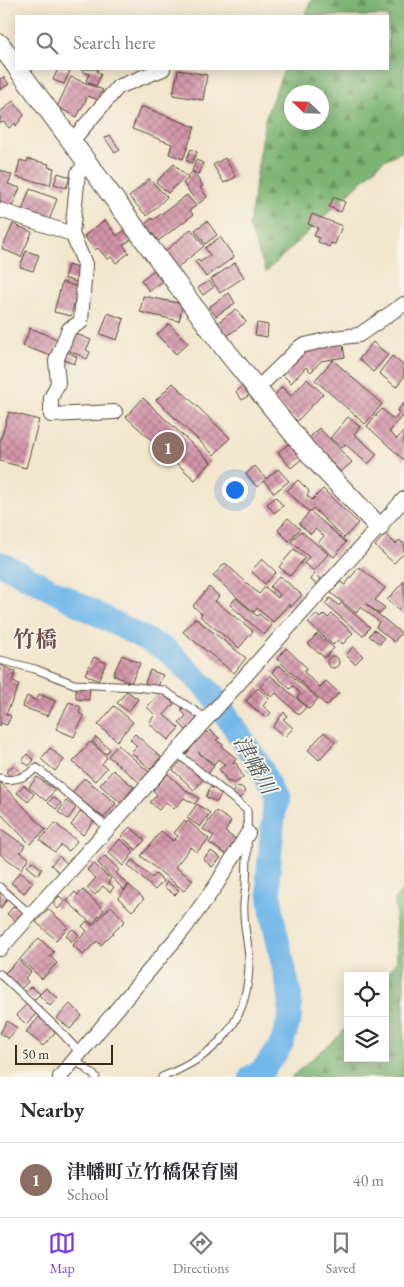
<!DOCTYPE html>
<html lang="en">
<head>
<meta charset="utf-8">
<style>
	:root { --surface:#fff; --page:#f7f7f7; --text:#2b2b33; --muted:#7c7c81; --line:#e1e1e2; --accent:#7c3aed }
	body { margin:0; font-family:"EB Garamond","Noto Serif JP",serif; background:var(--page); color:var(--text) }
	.controls { position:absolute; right:15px; bottom:15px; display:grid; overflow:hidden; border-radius:0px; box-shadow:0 2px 12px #0003 }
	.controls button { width:45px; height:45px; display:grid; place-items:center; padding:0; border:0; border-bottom:1px solid var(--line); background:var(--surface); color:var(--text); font:25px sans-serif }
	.compass { position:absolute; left:284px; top:85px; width:45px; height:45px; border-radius:50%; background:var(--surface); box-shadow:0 2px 12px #0003; rotate:293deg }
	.scale { position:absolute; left:15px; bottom:12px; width:98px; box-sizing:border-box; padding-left:5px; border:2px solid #3b2a1e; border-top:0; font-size:14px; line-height:18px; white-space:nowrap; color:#3b2a1e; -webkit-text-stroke:4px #f7f3e8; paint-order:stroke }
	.you { position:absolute; left:234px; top:489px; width:18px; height:18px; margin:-12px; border:4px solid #fff; border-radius:50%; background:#1a73e8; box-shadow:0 0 0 8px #1a73e833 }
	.badge { display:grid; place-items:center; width:32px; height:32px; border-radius:50%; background:var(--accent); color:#fff; font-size:16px; font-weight:700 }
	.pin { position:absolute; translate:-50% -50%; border:2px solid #fff; box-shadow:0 1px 5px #0006 }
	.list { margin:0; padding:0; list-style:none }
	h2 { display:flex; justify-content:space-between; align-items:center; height:65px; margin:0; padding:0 20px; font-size:21px }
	h2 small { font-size:16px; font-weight:400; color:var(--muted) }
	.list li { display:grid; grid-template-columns:32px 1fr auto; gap:15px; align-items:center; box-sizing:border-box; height:75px; padding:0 20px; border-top:1px solid var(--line) }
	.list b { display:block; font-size:19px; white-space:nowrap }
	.list p { margin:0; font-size:16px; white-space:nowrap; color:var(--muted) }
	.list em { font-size:16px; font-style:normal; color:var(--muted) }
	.icon { flex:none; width:28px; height:28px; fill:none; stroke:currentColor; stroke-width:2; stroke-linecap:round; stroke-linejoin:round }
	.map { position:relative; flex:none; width:404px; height:1077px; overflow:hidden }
	.search { position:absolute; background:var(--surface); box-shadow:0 2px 12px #0003; left:15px; right:15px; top:15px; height:55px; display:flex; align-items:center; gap:12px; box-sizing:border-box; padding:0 18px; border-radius:0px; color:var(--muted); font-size:19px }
	.sheet { height:140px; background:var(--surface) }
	nav { display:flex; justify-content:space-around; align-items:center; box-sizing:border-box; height:70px; border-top:1px solid var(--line); background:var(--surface); font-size:14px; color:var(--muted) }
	nav a { display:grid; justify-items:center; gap:2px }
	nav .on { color:var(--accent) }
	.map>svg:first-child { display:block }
	.forest { fill:url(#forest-firs); stroke:#5c6f48; fill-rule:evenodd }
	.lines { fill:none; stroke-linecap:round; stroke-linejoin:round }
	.river { stroke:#72b7e9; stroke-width:24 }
	.building { fill:url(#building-cross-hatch) }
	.lane-casing { stroke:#564638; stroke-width:9 }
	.street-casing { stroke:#564638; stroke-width:16 }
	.secondary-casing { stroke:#564638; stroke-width:21 }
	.lane { stroke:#fff; stroke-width:7 }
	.street { stroke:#fff; stroke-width:14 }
	.secondary { stroke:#fff; stroke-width:19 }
	.labels { text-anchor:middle; stroke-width:4; stroke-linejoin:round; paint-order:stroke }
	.water-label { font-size:21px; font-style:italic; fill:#4c545b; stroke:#f7f3e8 }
	.quarter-label { font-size:22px; font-weight:bold; fill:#704f4f; stroke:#f7f3e8 }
</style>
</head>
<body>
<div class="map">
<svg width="404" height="1077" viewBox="0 0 404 1077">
	<defs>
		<pattern id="forest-firs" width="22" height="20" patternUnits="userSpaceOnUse" patternTransform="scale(1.25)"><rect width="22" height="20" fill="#7cb472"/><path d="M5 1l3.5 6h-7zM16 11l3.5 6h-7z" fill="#67935d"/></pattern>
		<pattern id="building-cross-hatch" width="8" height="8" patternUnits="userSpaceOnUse" patternTransform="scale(1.25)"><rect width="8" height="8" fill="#d394a9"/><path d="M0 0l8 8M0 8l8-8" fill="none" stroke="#ac7989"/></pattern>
	</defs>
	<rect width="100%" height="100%" fill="#f7f3e8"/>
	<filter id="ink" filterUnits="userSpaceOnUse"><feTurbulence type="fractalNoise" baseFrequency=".02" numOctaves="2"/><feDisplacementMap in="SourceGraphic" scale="10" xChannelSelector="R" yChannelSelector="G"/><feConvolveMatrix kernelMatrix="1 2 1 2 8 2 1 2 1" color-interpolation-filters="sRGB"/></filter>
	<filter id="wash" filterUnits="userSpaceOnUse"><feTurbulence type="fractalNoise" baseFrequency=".0096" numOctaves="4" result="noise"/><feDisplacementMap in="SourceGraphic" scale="20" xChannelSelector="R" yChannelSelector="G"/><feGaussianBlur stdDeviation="1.12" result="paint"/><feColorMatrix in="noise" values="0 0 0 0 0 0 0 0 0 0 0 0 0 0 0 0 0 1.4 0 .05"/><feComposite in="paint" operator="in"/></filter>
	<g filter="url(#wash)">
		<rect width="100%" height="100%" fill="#f2e6cd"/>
		<g class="forest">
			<path d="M311 0H404V151L384 160 266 272 249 227 265 119 284 69H388V16H305ZM292 92H322V122H292Z"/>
			<path d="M404 889V1077H291L340 1035 348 1025V1058H385V976L397 961 395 898Z"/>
		</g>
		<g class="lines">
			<path class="river" d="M0 563 168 651 212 694 261 768 275 800 268 877 272 914 290 996V1017L282 1043 277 1051 261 1072 251 1077"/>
		</g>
		<g id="blocks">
			<g class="building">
				<path d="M58 69 70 71 64 84 53 80Z"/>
				<path d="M83 69H98L97 72 101 74 96 86 86 81 89 74 82 71Z"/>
				<path d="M178 70 207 75 203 100 173 95Z"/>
				<path d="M4 77 9 84 0 90V79Z"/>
				<path d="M71 77 103 90 98 100 88 96 77 117 57 107Z"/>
				<path d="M13 101 24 115 16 126 15 123 9 128 4 122 0 123V112Z"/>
				<path d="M141 106 195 127 183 159 169 154 172 144 132 129Z"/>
				<path d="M110 135 120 150 115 153 105 138Z"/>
				<path d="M191 149 197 152 192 163 186 160Z"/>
				<path d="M225 158 236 177 224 183 213 165Z"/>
				<path d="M28 159 49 164 48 167 54 168 50 185 16 177 20 160 27 162Z"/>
				<path d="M196 160 203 163 198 174 192 171Z"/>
				<path d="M174 164 186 176 168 193 156 182Z"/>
				<path d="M0 170 12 175 8 184 20 188 11 209 0 204Z"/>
				<path d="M193 172 203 186 200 187 207 197 198 204 183 183 188 179 187 176Z"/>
				<path d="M58 173 70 177 66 188 54 184Z"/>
				<path d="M149 179 167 197 147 216 129 197Z"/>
				<path d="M30 189 57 199 48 223 21 213Z"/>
				<path d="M187 195 196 206 190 210 193 215 158 241 145 224 152 218 153 220Z"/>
				<path d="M334 197 345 202 341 212 329 207Z"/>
				<path d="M312 214 342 226 335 244 331 243 329 247 318 242 319 238 314 236 318 228 308 224Z"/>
				<path d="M105 220 117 236 125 230 132 239 123 245 129 253 116 263 111 257 108 260 98 248 95 250 84 236Z"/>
				<path d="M207 221 217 235 205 244 195 230Z"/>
				<path d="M13 224 32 232 21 257 2 249Z"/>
				<path d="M191 229 204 246 177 268 164 252Z"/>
				<path d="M220 237 234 257 206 277 195 261 198 259 200 262 210 255 205 248Z"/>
				<path d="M26 251 39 255 33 271 20 267Z"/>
				<path d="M235 263 244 277 220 293 211 279Z"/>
				<path d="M68 265 83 270 79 283 64 278Z"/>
				<path d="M154 270 162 282 149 291 141 280Z"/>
				<path d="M209 281 214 287 203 295 198 288Z"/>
				<path d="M62 282 78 287 71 316 54 312Z"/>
				<path d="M229 293 235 303 216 316 209 307Z"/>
				<path d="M143 296 183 304 179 321 140 312Z"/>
				<path d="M236 309 246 322 227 336 217 323Z"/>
				<path d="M108 313 124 319 117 340 100 334Z"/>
				<path d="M257 323 268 325 267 337 255 335Z"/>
				<path d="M169 324 188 343 176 354 157 335Z"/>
				<path d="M30 328 60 340 54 357 23 346Z"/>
				<path d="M74 333 91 340 86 350 90 352 87 359 66 349Z"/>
				<path d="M342 340 345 357 321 361 311 372 306 367 291 383 281 373 305 347Z"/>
				<path d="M373 342 388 355 373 372 359 359Z"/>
				<path d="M68 352 77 357 74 364 64 360Z"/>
				<path d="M392 356 404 366V377L396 387 379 373Z"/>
				<path d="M333 360 382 404 365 424 315 380Z"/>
				<path d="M307 379 323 394 297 421 272 398 282 387 291 396Z"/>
				<path d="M173 383 230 438 214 455 156 400Z"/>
				<path d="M244 385 251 394 242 400 236 392Z"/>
				<path d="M143 398 211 462 195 480 126 417Z"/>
				<path d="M404 403V418L402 416 389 432 397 439 404 431V460L367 426 382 409 394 420 399 413 397 411Z"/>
				<path d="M9 412 39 420 26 468 0 461V442Z"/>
				<path d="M348 417 360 427 354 434 377 454 368 464 345 444 342 448 330 438Z"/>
				<path d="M319 428 352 462 341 472 308 439Z"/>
				<path d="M291 442 303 458 291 468 278 452Z"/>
				<path d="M255 466 266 479 278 469 289 481 274 493 264 481 257 487 246 474Z"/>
				<path d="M298 480 309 491 307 496 312 500 323 489 358 523 344 538 313 508 309 512 287 491Z"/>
				<path d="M276 497 283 506 274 513 267 504Z"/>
				<path d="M310 511 346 542 334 557 318 543 324 536 315 529 311 534 299 524Z"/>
				<path d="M288 518 300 529 289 541 278 530Z"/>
				<path d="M301 531 328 554 314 571 304 563 309 557 291 542Z"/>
				<path d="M385 534 396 544 399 540 404 544V553L394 563 375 546Z"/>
				<path d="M294 549 305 558 290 576 279 567Z"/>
				<path d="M262 559 276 572 265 584 251 571Z"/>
				<path d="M225 563 259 594 265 587 278 598 280 595 270 587 280 576 302 595 291 607 289 604 273 622 257 608 254 612 213 576Z"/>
				<path d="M359 567 385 588 375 600 385 608 380 614 366 604 401 633 394 642 376 627 379 622 361 607 356 613 331 593 340 582 345 585Z"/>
				<path d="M315 574 322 581 318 586 310 579Z"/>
				<path d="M404 581V615L387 600Z"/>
				<path d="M209 587 219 596 215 601 253 631 239 648 200 616 202 614 193 606Z"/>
				<path d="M236 598 257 616 259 614 272 625 264 635 230 605Z"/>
				<path d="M330 598 339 606 341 603 370 627 363 636 325 604Z"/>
				<path d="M316 614 320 618 324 614 328 618 332 614 353 633 343 644 338 640 333 645 308 623Z"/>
				<path d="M195 618 246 658 234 673 183 632Z"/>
				<path d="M374 630 384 638 380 644 369 636Z"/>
				<path d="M317 634 334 648 325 658 308 644Z"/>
				<path d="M353 647 363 656 355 664 346 655Z"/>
				<path d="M286 648 307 668 304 672 320 687 326 681 339 693 327 706 277 659Z"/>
				<path d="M122 655 140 663 131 683 113 675Z"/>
				<circle cx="333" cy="662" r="6"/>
				<path d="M94 657 106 663 98 681 85 674Z"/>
				<path d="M0 665 16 672 12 681 19 685 6 714 11 716 7 725 1 723 0 726Z"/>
				<path d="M279 665 318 699 309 709 297 697 300 693 293 686 290 689 272 672Z"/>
				<path d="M150 670 163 675 157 688 145 683Z"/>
				<path d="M270 675 306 707 299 715 276 693 272 697 260 687Z"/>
				<path d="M76 688H90L89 700 76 699Z"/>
				<path d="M258 688 269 698 263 706 271 713 266 718 246 701Z"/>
				<path d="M127 691 138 699 128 712 117 703Z"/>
				<path d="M161 692 174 704 164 715 179 728 168 740 149 723 155 715 147 707Z"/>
				<path d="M39 694 55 701 48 716 22 707 27 696 37 701Z"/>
				<path d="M69 702 81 707 79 713 84 716 74 737 56 729Z"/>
				<path d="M114 706 133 722 117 741 98 725Z"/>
				<path d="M185 706 198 718 186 730 179 723 186 716 181 710Z"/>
				<path d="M284 712 287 716 283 719 293 728 285 737 273 727Z"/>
				<path d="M210 730 219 738 216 740 223 745 222 747 236 758 233 764 236 763 243 777 234 784 230 781 228 782 219 769 225 765 218 759 214 764 198 752 214 766 207 775 185 756 204 731 207 733Z"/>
				<path d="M324 732 335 742 319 760 308 750Z"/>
				<path d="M135 734 161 757 150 769 131 752 137 746 130 739Z"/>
				<path d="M96 737 110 749 106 754 92 742Z"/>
				<path d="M90 742 107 757 102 764 107 768 95 781 73 762Z"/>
				<path d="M118 745 149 772 140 783 108 756Z"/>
				<path d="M50 748 64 760 55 771 41 759Z"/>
				<path d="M27 754 34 760 29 766 22 761Z"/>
				<path d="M182 760 204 779 194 790 173 770Z"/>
				<path d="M14 765 21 773 13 779 6 772Z"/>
				<path d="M113 770 134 787 121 803 100 785Z"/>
				<path d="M168 774 190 794 191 793 199 798 195 804 184 798 174 809 166 802 159 810 150 802 157 795 153 790Z"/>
				<path d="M37 777 55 790 46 801 29 787Z"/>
				<path d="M84 778 116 803 104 818 72 793Z"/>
				<path d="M0 782 46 830 30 844 0 813Z"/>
				<path d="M24 785 34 794 28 802 17 793Z"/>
				<circle cx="239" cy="792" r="5.5"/>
				<path d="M210 787 222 792 217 802 206 797Z"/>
				<path d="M53 797 61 803 56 809 48 803Z"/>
				<path d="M66 801 76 808 68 819 58 812Z"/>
				<path d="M197 804 210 813 200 827 187 818Z"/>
				<path d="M81 811 94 821 83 835 71 825Z"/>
				<path d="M216 811 231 821 225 832 237 840 227 855 209 843 214 836 203 829Z"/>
				<path d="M184 821 186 823 188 821 209 839 197 852 191 847 175 867 193 880 184 891 141 856 161 831 173 841 178 836 174 833Z"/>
				<path d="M55 823 77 841 69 851 61 845 55 852 40 840Z"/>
				<path d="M130 827 145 840 136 850 121 836Z"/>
				<path d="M0 828 25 846 20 852 29 858 21 869 0 854Z"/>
				<path d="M120 839 134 852 123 866 108 852Z"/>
				<path d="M211 851 221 858 212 867 203 859Z"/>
				<path d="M59 856 68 864 60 873 51 865Z"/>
				<path d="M105 856 119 870 116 873 128 885 124 890 98 863Z"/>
				<path d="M132 860 152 878 156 874 163 881 155 890 128 865Z"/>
				<path d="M32 861 42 869 38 875 27 866Z"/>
				<path d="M93 863 111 879 108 882 114 887 110 892 103 886 95 895 87 888 96 878 87 870Z"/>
				<path d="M20 872 33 882 24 893 11 883Z"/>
				<path d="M167 882 179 890 175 895 164 887Z"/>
				<path d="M129 885 144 899 132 911 118 898Z"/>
				<path d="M83 890 104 910 92 924 67 901 75 892 78 895Z"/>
				<path d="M0 892 8 898 0 909Z"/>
				<path d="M59 896 65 901 58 909 53 904Z"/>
				<path d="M14 906 24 913 17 922 7 914Z"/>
				<path d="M111 906 125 921 101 945 97 941 83 955 73 945 87 931 82 926 87 921 92 926Z"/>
				<path d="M48 909 68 927 56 940 36 922Z"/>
				<path d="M73 929 79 935 72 942 66 935Z"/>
				<path d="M39 938 54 952 50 956 57 963 42 979 20 959Z"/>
				<path d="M18 960 31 972 25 978 28 982 20 990 4 974Z"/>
				<path d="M31 986 40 994 33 1001 25 993Z"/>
				<path d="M46 988 58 998 50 1006 39 995Z"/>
				<path d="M27 1004 37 1013 26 1024 16 1015Z"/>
				<path d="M70 1004 82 1016 70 1029 57 1018Z"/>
				<path d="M39 1017 56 1031 43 1046 26 1032Z"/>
				<path d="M7 1021 17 1028 8 1039 0 1033Z"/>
			</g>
		</g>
	</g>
	<g filter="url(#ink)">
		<use href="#blocks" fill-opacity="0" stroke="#564638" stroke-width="1"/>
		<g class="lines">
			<defs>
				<g id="lane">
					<path d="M0 660 35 669 74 684 137 687 163 690 207 719"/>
					<path d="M0 778C14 783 26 777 37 768L109 829"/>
					<path d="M0 887 31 915"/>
					<path d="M0 974 60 1031 80 1053"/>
					<path d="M74 1059 96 1077"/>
					<path d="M162 1077C215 1056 249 1024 249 962 249 945 244 929 244 913 243 904 245 895 246 886 247 861 248 836 247 810L177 753"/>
				</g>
				<g id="street">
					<path d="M70 140 77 135 118 87 163 69"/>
					<path d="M87 162 78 173 72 234 85 264 81 322 69 329 56 361 58 383 51 398V415L115 412"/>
					<path d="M0 210 72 234"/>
					<path d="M257 389 301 346 334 338 359 335 404 304"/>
					<path d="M0 949 404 499"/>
					<path d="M60 1077 184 929 215 887 248 833"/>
				</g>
				<g id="secondary">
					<path d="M0 44 16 66"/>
					<path d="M18 69 228 353 313 458 379 527"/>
				</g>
			</defs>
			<use href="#lane" class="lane-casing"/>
			<use href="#street" class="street-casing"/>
			<use href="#secondary" class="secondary-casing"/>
			<use href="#lane" class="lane"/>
			<use href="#street" class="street"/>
			<use href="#secondary" class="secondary"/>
		</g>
	</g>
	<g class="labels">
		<g class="water-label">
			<text transform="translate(255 765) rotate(61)" y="7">津幡川</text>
		</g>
		<g class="quarter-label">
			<text x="35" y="647">竹橋</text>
		</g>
	</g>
</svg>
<div class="controls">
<button><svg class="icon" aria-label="locate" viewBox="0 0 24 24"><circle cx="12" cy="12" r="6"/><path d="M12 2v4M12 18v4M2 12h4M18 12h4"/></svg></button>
<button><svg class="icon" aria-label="layers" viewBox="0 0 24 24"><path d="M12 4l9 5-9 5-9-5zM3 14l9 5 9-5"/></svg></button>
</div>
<svg class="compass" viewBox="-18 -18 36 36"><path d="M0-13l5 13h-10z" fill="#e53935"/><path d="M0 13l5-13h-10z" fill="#7c7c81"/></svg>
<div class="scale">50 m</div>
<div class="you"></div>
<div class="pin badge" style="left:168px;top:448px;background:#8d6e63">1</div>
<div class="search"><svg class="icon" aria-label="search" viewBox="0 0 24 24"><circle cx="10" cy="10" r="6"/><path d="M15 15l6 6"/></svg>Search here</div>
</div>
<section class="sheet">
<h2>Nearby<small></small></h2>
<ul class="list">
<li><span class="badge" style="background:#8d6e63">1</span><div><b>津幡町立竹橋保育園</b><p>School</p></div><em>40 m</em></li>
</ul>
</section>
<nav>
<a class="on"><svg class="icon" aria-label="map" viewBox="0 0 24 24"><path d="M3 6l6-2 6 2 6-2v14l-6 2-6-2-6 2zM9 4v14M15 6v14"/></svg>Map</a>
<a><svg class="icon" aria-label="directions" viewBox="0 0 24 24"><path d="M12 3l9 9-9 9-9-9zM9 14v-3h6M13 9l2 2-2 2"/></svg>Directions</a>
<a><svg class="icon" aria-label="saved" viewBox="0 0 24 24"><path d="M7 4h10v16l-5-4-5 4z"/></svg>Saved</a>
</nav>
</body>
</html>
